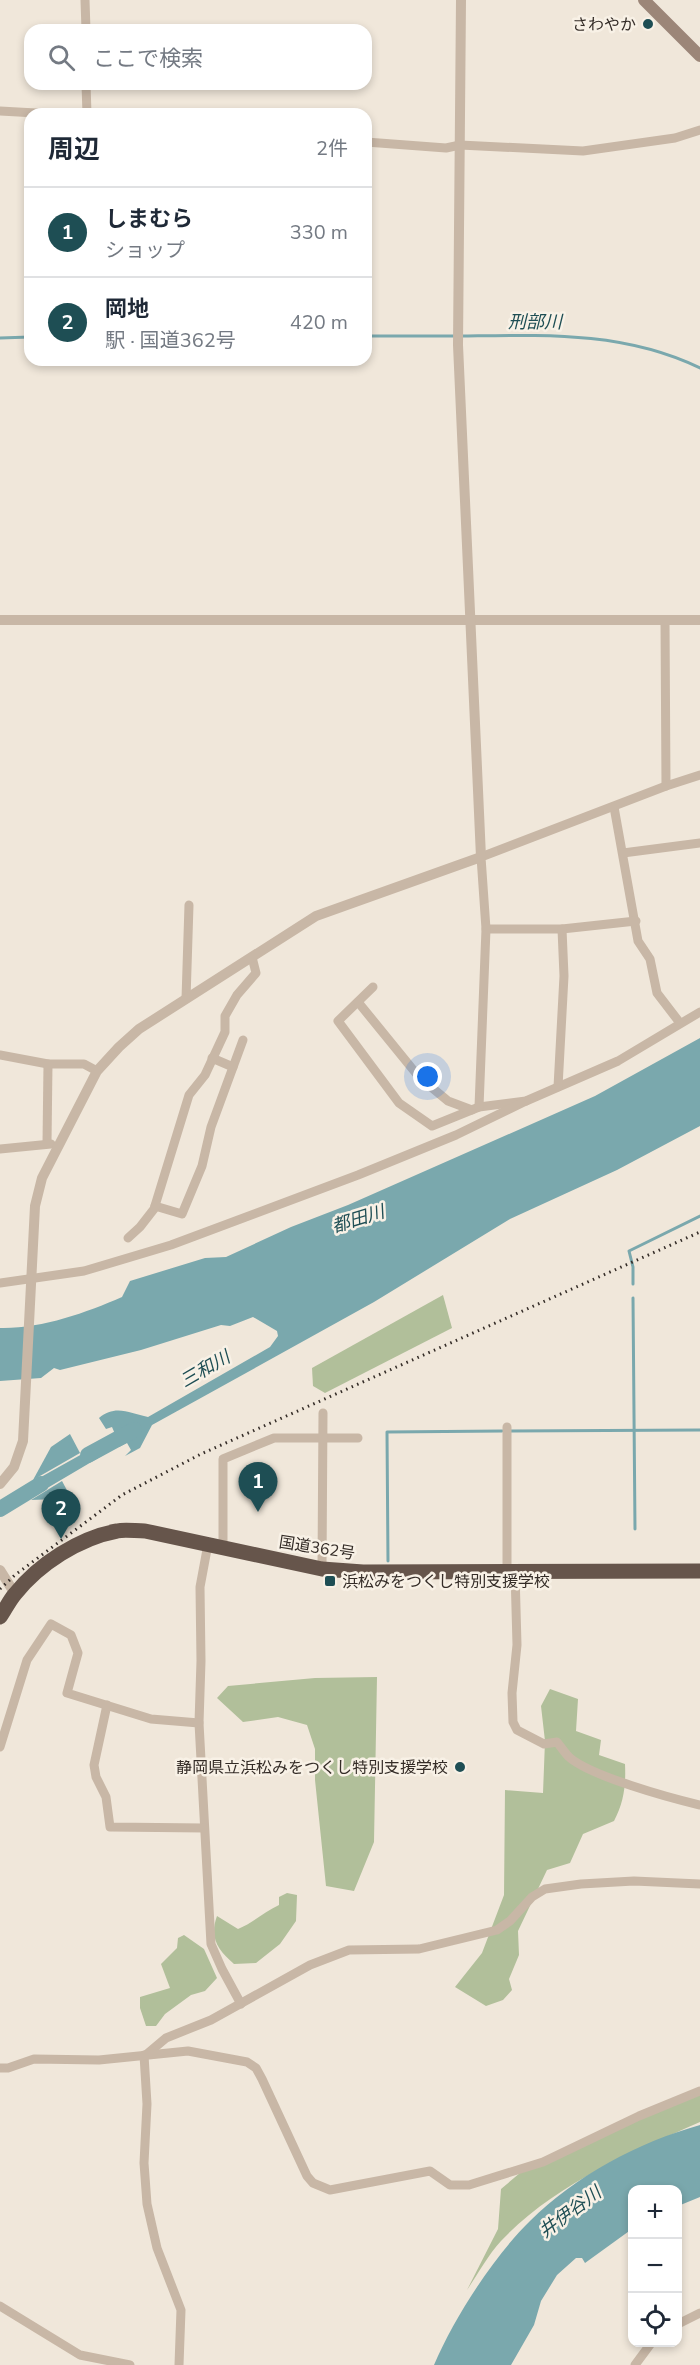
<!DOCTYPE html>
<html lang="ja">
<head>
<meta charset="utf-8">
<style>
	:root { --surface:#fff; --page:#f6f6f7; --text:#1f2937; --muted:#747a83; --line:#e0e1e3; --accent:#1e4e54 }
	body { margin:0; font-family:"Nunito Sans","Noto Sans JP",sans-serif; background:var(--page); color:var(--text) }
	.controls { position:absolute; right:18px; bottom:18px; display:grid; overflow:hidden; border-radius:12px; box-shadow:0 3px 9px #0003 }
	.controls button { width:54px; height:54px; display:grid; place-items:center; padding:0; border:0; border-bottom:2px solid var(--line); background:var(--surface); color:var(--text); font:30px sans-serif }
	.you { position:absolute; left:428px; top:1077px; width:21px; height:21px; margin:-15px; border:4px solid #fff; border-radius:50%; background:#1a73e8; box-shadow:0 0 0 9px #1a73e833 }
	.badge { display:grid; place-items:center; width:39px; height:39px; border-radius:50%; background:var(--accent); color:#fff; font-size:20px; font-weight:700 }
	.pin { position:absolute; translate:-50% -50px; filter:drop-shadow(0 2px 3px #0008) }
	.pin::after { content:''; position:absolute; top:32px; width:21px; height:18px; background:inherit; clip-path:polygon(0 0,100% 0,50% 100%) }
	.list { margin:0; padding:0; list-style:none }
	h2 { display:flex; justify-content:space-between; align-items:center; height:78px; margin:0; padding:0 24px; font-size:26px }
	h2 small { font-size:20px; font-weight:400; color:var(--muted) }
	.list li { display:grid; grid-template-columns:39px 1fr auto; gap:18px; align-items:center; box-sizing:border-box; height:90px; padding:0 24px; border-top:2px solid var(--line) }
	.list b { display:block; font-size:22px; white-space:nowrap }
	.list p { margin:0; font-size:20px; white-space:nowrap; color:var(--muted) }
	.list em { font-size:20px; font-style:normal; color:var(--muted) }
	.icon { flex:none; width:33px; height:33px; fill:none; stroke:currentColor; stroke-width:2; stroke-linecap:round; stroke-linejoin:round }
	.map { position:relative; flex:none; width:700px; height:2365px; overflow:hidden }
	.search { position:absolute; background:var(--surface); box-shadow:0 3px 9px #0003; left:24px; top:24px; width:348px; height:66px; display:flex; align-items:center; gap:15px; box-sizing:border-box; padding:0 21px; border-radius:18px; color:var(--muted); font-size:22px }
	.panel { position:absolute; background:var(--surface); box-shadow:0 3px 9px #0003; left:24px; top:108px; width:348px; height:258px; border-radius:18px }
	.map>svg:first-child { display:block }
	.green { fill:#b1bf9a }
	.water { fill:#7aa8ad }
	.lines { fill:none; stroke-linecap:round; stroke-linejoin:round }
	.stream { stroke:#7aa8ad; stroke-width:3 }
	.river { stroke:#7aa8ad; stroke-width:16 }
	.minor { stroke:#c8b7a6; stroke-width:9 }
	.tertiary { stroke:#c8b7a6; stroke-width:10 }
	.secondary { stroke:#9c8678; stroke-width:12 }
	.trunk { stroke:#66554b; stroke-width:15 }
	.rail { stroke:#342c27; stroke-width:3; stroke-dasharray:1.5 4.5; stroke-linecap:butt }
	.poi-dot { fill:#1e4e54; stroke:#f8f1e6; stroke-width:2 }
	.labels { text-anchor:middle; stroke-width:5; stroke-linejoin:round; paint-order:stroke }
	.poi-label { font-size:16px; fill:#342c27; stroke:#f8f1e6; text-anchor:end }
	.street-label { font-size:16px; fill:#342c27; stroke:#f8f1e6 }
	.water-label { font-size:18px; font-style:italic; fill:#1e4e54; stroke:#f8f1e6 }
</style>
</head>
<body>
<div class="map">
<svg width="700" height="2365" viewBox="0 0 700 2365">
	<rect width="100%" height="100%" fill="#f0e7da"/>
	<g class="green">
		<path d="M443 1295 452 1328 325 1393 313 1386 312 1368Z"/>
		<path d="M377 1677 374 1842 354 1891 326 1886 315 1780V1749L307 1725 278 1717 243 1722 217 1698 228 1686 315 1678Z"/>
		<path d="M550 1689 578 1699 576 1731 601 1740 599 1755 625 1764C626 1785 624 1802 614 1821L583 1834 570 1863 547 1870 518 1931 519 1955 509 1979 512 1990 503 2000 486 2006 455 1987 482 1953 504 1895 505 1790 543 1793 545 1741 541 1706Z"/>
		<path d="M287 1893 297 1895 296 1921 280 1944 256 1963 234 1964C218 1950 209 1938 217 1916L238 1929C253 1923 264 1912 279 1905V1897Z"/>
		<path d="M184 1935 204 1949 217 1978 205 1991 191 1995 165 2014 156 2026H146L140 2008V1997L170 1988 161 1964 177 1948 178 1938Z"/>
		<path d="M700 2094V2122C630 2153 555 2184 501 2241 488 2255 478 2274 467 2290L498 2229 501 2189 527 2167Z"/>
	</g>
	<g class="water">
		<path d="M700 1038V1126L617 1170 510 1219 374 1302 152 1425 140 1448 125 1456 131 1450 127 1443 119 1447 113 1437 115 1434 112 1427 106 1429 99 1418C115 1404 130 1413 148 1417L270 1347 278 1336 277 1331 253 1317 230 1326 221 1325 141 1350 60 1370 54 1368 41 1378 0 1381V1328C41 1329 85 1313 122 1297L130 1281 205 1258 226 1257 291 1227 348 1205 595 1096Z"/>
		<path d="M70 1434 80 1453 33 1480 51 1447Z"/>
		<path d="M104 1440 110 1451 27 1500 11 1502 26 1493 32 1482 100 1444Z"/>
		<path d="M62 1481 69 1494 56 1499 31 1500Z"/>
		<path d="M700 2125V2197L678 2206V2190H632V2229L585 2263 582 2258H576L557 2275 541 2301 534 2325 511 2365H434C454 2318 494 2256 530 2221 575 2176 639 2142 700 2125Z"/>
	</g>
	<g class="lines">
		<g class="stream">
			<path d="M366 336H454"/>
			<path d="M461 336C543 335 624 331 700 368"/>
			<path d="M0 338 30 337"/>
			<path d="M633 1284V1267L629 1251 700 1216"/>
			<path d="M633 1298 635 1529"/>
			<path d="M511 1431 700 1430"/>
			<path d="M388 1561 387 1432 502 1431"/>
		</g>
		<g class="river">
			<path d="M88 1455 134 1430"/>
			<path d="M0 1509 41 1484"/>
		</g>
		<g class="minor">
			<path d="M85 0 86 30"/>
			<path d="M86 84 87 114"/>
			<path d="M0 111 54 114"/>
			<path d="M366 142 446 148 460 145 583 151 675 138 700 130"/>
			<path d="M665 620 666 786"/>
			<path d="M614 807 638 941 650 959 657 993 680 1023"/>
			<path d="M623 853 700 843"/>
			<path d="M486 929H562L636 921"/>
			<path d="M373 987 338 1021 399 1103 432 1126 479 1107 526 1101 618 1061 700 1012"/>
			<path d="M186 999 189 905"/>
			<path d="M358 1002 419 1077 448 1101 472 1110"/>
			<path d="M0 1055 48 1064H84L97 1071"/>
			<path d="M212 1058 233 1067"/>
			<path d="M558 1087 564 976 562 929"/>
			<path d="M479 1107 486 929 481 857 666 786 700 775"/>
			<path d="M47 1143 48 1064"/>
			<path d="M0 1149 51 1144"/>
			<path d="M155 1206 182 1214 202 1166 211 1127 243 1040"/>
			<path d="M128 1238 140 1227 154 1209 189 1095 205 1075 225 1032V1016L237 995 256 973 252 957"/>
			<path d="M0 1283 84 1271 171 1245 358 1175 456 1135 526 1101"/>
			<path d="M507 1427V1572"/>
			<path d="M208 1544 200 1587 201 1661 199 1723 211 1944 222 1969 241 2004"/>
			<path d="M223 1547V1459L274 1438H358"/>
			<path d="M322 1569 323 1413"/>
			<path d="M515 1572 517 1645 512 1693 513 1722 517 1730 544 1744 557 1742C561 1747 565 1753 569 1757 590 1776 670 1798 700 1805"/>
			<path d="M107 1705 94 1765 96 1777 106 1797 110 1827 204 1828"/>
			<path d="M0 1747 27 1660 51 1624 71 1635 78 1653 67 1693 151 1719 199 1723"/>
			<path d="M147 2054 166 2038 211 2020 310 1965 349 1950 419 1949 497 1930 510 1921 532 1897 545 1889 581 1884 634 1881 700 1884"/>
			<path d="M144 2055 147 2104 144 2163 147 2204 157 2248 181 2310 179 2365"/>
			<path d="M0 2068H8L34 2059 99 2060 188 2051 247 2062 256 2068 262 2079 307 2176 313 2183 330 2190 430 2171 450 2185H469L543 2162 639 2116 700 2091"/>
			<path d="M0 2306 80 2355 130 2365"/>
			<path d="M678 2324 700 2313"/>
			<path d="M635 2365 652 2342"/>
		</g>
		<g class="tertiary">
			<path d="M0 620H700"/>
			<path d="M0 1484 14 1467 23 1441 35 1206 42 1178 97 1071 119 1047 139 1029 316 916 481 857 458 345 461 0"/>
			<path d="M0 1570 15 1594"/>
		</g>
		<path class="secondary" d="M644 0 700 56"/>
		<path class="trunk" d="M0 1617C5 1610 9 1601 15 1594 39 1564 79 1538 117 1531 125 1529 135 1531 145 1531L322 1569 363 1572 700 1571"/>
		<path class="rail" d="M0 1589 15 1575 122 1495 201 1454 700 1232"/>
	</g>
	<g class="poi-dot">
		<circle cx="648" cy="24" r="6"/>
		<rect x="324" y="1575" width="12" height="12" rx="3"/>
		<circle cx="460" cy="1767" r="6"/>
	</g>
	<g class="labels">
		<g class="poi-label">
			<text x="636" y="30">さわやか</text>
			<text x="342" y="1587" text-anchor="start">浜松みをつくし特別支援学校</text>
			<text x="448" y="1773">静岡県立浜松みをつくし特別支援学校</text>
		</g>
		<g class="street-label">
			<text transform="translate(317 1547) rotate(9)" y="6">国道362号</text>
		</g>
		<g class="water-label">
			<text x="535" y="328">刑部川</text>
			<text transform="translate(358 1219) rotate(-17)" y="6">都田川</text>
			<text transform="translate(205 1369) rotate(-30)" y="6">三和川</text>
			<text transform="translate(570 2212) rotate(-37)" y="6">井伊谷川</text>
		</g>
	</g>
</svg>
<div class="controls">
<button>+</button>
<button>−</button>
<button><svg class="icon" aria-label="locate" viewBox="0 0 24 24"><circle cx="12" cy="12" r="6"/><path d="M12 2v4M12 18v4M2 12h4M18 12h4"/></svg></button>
</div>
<div class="you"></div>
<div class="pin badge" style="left:258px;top:1512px">1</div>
<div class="pin badge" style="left:61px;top:1539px">2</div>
<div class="search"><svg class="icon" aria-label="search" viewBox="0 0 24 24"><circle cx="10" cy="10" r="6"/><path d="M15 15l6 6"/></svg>ここで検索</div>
<section class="panel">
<h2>周辺<small>2件</small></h2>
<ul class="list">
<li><span class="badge">1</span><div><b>しまむら</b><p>ショップ</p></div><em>330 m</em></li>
<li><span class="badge">2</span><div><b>岡地</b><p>駅 · 国道362号</p></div><em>420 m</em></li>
</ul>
</section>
</div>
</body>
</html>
